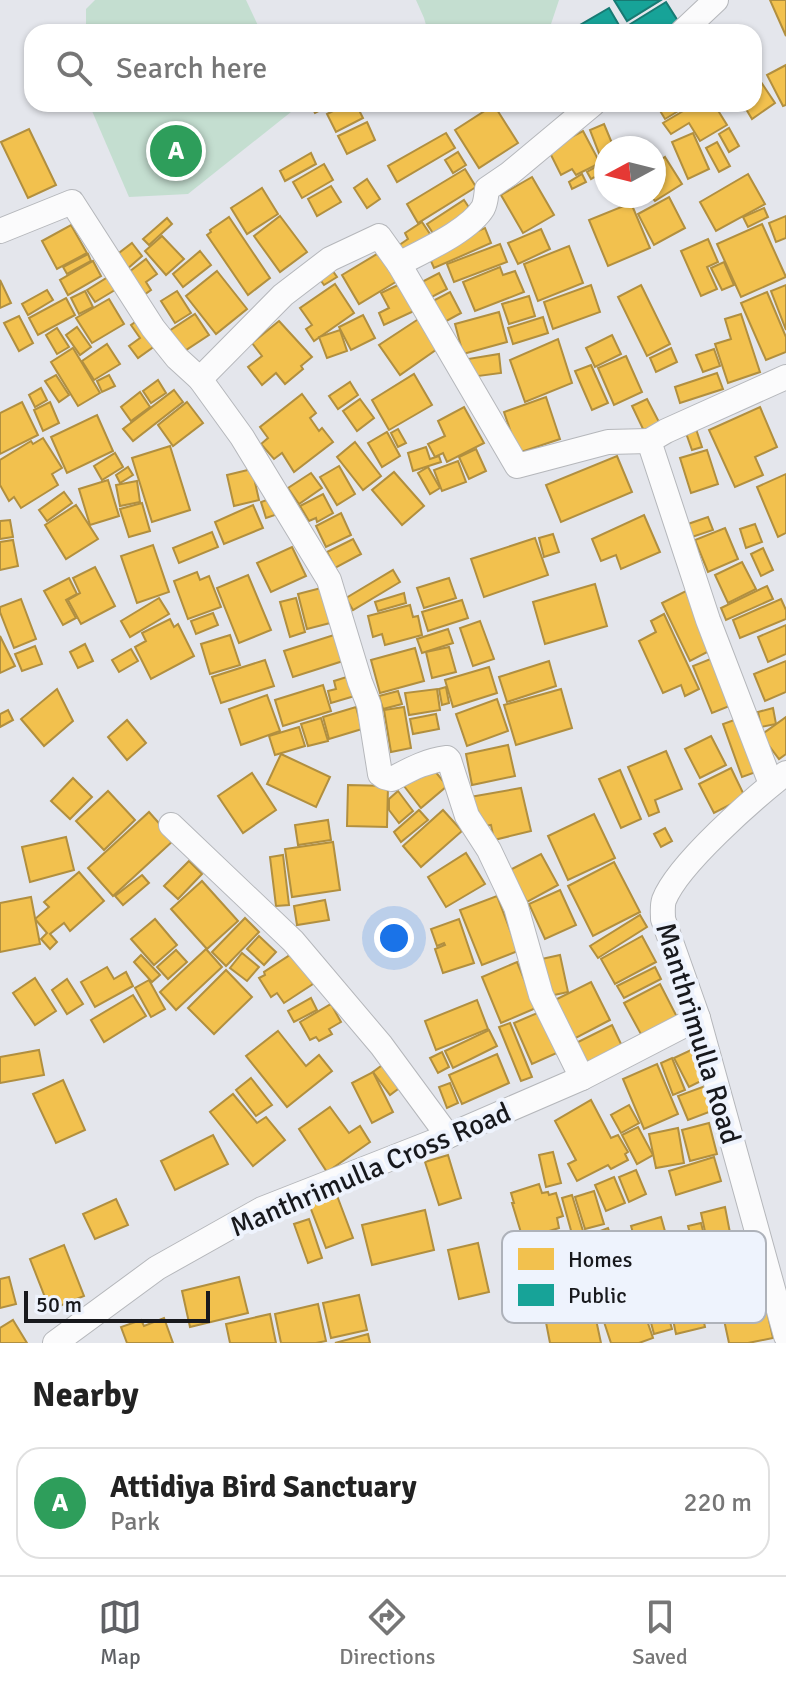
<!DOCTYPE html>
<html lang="en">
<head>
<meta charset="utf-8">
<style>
	:root { --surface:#fff; --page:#f2f2f2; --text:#222; --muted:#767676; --line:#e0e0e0; --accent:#5f6165 }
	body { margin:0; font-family:Signika,sans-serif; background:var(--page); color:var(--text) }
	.compass { position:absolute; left:594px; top:136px; width:72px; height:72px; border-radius:50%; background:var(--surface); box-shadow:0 2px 6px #0004; rotate:263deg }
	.scale { position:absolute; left:24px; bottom:20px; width:186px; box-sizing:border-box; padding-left:8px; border:4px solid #18191d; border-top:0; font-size:22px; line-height:28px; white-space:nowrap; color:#18191d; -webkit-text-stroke:6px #eef3fd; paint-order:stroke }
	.you { position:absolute; left:394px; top:938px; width:28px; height:28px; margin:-20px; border:6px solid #fff; border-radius:50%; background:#1a73e8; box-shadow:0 0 0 12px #1a73e833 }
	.badge { display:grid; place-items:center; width:52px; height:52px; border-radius:50%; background:var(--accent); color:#fff; font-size:26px; font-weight:700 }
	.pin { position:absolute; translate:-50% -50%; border:4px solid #fff; box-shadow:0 2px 8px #0006 }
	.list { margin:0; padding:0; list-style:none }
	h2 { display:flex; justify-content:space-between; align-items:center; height:104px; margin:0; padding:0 32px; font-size:34px }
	h2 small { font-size:26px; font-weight:400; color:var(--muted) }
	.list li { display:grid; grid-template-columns:52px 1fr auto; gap:24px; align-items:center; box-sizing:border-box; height:112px; margin:0 16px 16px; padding:0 16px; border:2px solid var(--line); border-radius:24px }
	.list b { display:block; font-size:30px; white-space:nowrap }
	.list p { margin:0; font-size:26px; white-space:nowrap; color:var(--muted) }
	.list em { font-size:26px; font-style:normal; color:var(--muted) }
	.icon { flex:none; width:44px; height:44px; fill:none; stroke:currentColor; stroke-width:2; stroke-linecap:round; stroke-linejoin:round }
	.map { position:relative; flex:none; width:786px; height:1343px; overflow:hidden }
	.search { position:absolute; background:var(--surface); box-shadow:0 2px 6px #0004; left:24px; right:24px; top:24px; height:88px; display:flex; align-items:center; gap:20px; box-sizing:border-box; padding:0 28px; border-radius:24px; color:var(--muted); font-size:30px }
	.sheet { height:232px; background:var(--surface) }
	nav { display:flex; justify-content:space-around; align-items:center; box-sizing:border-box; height:112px; border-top:2px solid var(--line); background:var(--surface); font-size:22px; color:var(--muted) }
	nav a { display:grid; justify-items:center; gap:4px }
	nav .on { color:var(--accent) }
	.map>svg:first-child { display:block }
	.park { fill:#c4ded0 }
	.homes { fill:#f2c14e; stroke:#b18f3f; stroke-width:2 }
	.public { fill:#17a398; stroke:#177a73; stroke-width:2 }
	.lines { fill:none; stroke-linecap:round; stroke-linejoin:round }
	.minor-casing { stroke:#b5b7bb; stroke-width:26 }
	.minor { stroke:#fbfbfc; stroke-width:24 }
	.labels { text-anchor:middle; stroke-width:8; stroke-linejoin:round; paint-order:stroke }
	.street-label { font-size:28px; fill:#18191d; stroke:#eef3fd }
	.key { fill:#eef3fd; stroke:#aeb2ba; stroke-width:2 }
	.key-label { font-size:22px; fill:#18191d }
</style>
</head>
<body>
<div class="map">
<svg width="786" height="1343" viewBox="0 0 786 1343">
	<rect width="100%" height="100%" fill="#e4e6ec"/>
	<g class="park">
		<path d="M95 0H246L261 32H86V9Z"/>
		<path d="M416 0H559L550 27 545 32H428L424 18Z"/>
		<path d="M89 104H295L296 108 188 194 129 197Z"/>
	</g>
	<g class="homes">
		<path d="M770 0H786V36Z"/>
		<path d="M786 65V105L783 106 767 75Z"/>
		<path d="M761 82 775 103 752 119 743 104H754V87Z"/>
		<path d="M310 104H332L315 113Z"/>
		<path d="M347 104H356L363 118 336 132 327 114Z"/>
		<path d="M660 104H690L665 119 659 109 662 107Z"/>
		<path d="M695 104H714L727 125 700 141 689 123 671 134 663 123Z"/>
		<path d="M494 105 518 143 479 168 455 130Z"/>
		<path d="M367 122 375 140 347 154 338 136Z"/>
		<path d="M604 124 614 148H606V159L602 161 590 130Z"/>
		<path d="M729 128 739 146 729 152 719 134Z"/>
		<path d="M29 129 56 185 28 198 1 142Z"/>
		<path d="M583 131 600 163 576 175 572 169 561 175 548 149Z"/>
		<path d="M446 133 455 148 397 182 388 166Z"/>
		<path d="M693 133 709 169 688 179 672 142Z"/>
		<path d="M717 142 730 166 719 172 706 148Z"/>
		<path d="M458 152 466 165 453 173 445 160Z"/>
		<path d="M311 153 316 164 285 181 280 171Z"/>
		<path d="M665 157 682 184 655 201 651 196H654V164Z"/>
		<path d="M603 163 606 170 591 179 587 172Z"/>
		<path d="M324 164 333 180 302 198 293 182Z"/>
		<path d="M465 169 476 187 418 223 407 204Z"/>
		<path d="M582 174 586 182 572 189 569 182Z"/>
		<path d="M748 174 765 204 716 231 700 202Z"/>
		<path d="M532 177 554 215 523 233 501 195Z"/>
		<path d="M367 179 380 199 367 208 354 188Z"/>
		<path d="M331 186 341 202 317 216 308 199Z"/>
		<path d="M262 188 278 214 247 234 231 208Z"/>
		<path d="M669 197 685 228 654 245 638 214Z"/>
		<path d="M464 200 474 215 436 238 427 224Z"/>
		<path d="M631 203 650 248 608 266 589 220Z"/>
		<path d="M764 208 768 217 748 227 743 217Z"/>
		<path d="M280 216 307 252 280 272 254 236Z"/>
		<path d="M786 216V238L776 242 769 223Z"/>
		<path d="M229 217 270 278 248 295 207 235 211 232 210 230Z"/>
		<path d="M167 218 172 224 149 245 143 239Z"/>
		<path d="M422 222 434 240 403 260 395 248 408 239 405 233Z"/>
		<path d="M762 224 786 277 741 297 717 244Z"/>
		<path d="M71 225 87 253 57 269 42 241Z"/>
		<path d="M485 228 491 243 434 268 427 252Z"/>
		<path d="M541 229 550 249 518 264 508 243Z"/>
		<path d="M162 236 184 259 166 275 145 251Z"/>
		<path d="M708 239 718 262 707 267 717 289 701 296 681 251Z"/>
		<path d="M132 243 142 256 126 270 115 256Z"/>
		<path d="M500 244 507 262 454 282 447 264Z"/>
		<path d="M569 246 583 283 538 301 524 264Z"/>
		<path d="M200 251 211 265 183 287 173 274Z"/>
		<path d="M382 251 399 280 359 304 342 275Z"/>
		<path d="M88 254 91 261 67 274 63 267Z"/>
		<path d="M146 259 157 274 146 282 151 290 141 297 125 275Z"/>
		<path d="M93 261 101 276 68 295 60 280Z"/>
		<path d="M724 262 734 285 722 290 711 268Z"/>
		<path d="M330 267 337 277 324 285 317 275Z"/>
		<path d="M500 267 503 275 515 271 524 292 475 311 463 282Z"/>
		<path d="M217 271 247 309 216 334 186 296Z"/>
		<path d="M439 273 447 289 426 300 418 284Z"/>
		<path d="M108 277 115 290 95 302 87 290Z"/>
		<path d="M0 280 11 303 0 308Z"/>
		<path d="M335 284 354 313 314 341 306 329 312 325 300 308Z"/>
		<path d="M400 284 416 310 384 325 379 313 389 308 381 293Z"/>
		<path d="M591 285 600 312 553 329 544 302Z"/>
		<path d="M641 285 670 344 647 356 618 297Z"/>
		<path d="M786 285V330L771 291Z"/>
		<path d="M47 290 53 300 28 315 22 304Z"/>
		<path d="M85 291 93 307 79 314 71 298Z"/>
		<path d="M177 291 191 313 175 323 161 301Z"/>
		<path d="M450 292 461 313 441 324 429 303Z"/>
		<path d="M767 292 786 337V352L766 360 741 303Z"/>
		<path d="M529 296 535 316 509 324 502 304Z"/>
		<path d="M66 298 75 315 38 335 29 318Z"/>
		<path d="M109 299 124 324 92 343 76 318Z"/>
		<path d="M499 312 507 342 463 354 455 324Z"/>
		<path d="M195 314 209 335 183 352 169 331Z"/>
		<path d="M741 314 760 372 728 383 715 344 731 339 725 319Z"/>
		<path d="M363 315 375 338 351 350 339 327Z"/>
		<path d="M19 316 33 343 19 351 4 323Z"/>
		<path d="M543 317 548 333 513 344 508 328Z"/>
		<path d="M141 318 159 343 138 358 129 346 140 338 131 325Z"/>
		<path d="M420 318 440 347 400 375 379 345Z"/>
		<path d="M279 321 312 357 301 366 303 369 285 384 276 373 262 385 248 367 262 356 252 343Z"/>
		<path d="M77 327 91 347 80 355 66 335Z"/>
		<path d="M57 328 69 347 57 354 46 335Z"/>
		<path d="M340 330 347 351 327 358 319 337Z"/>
		<path d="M612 335 621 354 595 367 586 348Z"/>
		<path d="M558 339 572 383 525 402 510 360Z"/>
		<path d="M107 344 120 364 94 380 82 361Z"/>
		<path d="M73 348 100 393 78 406 51 362Z"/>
		<path d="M671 348 677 362 656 372 650 358Z"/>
		<path d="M714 349 720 366 703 372 696 355Z"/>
		<path d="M499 354 501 373 471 377 468 359Z"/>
		<path d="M626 356 642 392 614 405 598 368Z"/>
		<path d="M591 365 608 403 592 410 575 371Z"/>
		<path d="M717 373 723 389 680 403 675 387Z"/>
		<path d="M414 374 432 405 389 430 372 400Z"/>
		<path d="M56 375 69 395 59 402 45 381Z"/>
		<path d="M109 375 115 386 102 392 97 381Z"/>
		<path d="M158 380 166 393 151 403 143 391Z"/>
		<path d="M350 382 358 395 338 409 329 396Z"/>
		<path d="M41 388 47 400 35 407 29 395Z"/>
		<path d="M174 390 183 402 133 441 123 429Z"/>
		<path d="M140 392 150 407 131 421 121 407Z"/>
		<path d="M302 394 316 413 310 418 319 431 322 428 333 442 294 472 282 453 274 459 261 444 268 438 260 427Z"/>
		<path d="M546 397 560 439 518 453 504 412Z"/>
		<path d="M360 399 374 418 357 431 343 411Z"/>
		<path d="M647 399 660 424 644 431 632 406Z"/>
		<path d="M22 402 38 435 0 454V413Z"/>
		<path d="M50 402 59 423 43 431 34 410Z"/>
		<path d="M187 402 203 423 173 446 158 425Z"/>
		<path d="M464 407 484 443 447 462 443 453 435 457 428 444 445 436 438 421Z"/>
		<path d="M760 407 777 447 755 457 763 475 735 487 709 430Z"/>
		<path d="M97 415 113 451 67 473 51 437Z"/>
		<path d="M398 429 406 443 398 447 391 433Z"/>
		<path d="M696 429 702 447 692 450 686 433Z"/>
		<path d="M387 432 400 456 382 467 368 443Z"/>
		<path d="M43 438 62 468 52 474 58 485 21 508 14 497 9 501 0 485V460L31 441 33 444Z"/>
		<path d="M355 442 381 476 363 490 337 457Z"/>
		<path d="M170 446 190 510 152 522 132 458Z"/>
		<path d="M426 447 430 459 439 456 441 462 413 471 408 453Z"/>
		<path d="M476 449 486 471 469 479 459 457Z"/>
		<path d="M707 450 718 484 691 493 680 458Z"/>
		<path d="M115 453 123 467 102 480 94 466Z"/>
		<path d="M617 456 632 492 561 522 546 485Z"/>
		<path d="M458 461 466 482 442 491 434 470Z"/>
		<path d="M339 466 355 494 337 505 320 477Z"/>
		<path d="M128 467 133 475 120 483 116 475Z"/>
		<path d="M428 467 440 488 430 494 418 473Z"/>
		<path d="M252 469 259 500 234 506 227 475Z"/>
		<path d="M394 472 424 506 402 525 372 490Z"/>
		<path d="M311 473 322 488 299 504 288 488Z"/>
		<path d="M786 474V533L778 537 757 487Z"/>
		<path d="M108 480 119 516 90 525 79 489Z"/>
		<path d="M137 481 140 502 120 506 116 485Z"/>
		<path d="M64 492 72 503 47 521 39 510Z"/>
		<path d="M323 494 333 513 317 522 316 518 309 521 300 506Z"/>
		<path d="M275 497 281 513 266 518 261 502Z"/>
		<path d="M142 503 150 531 129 537 120 509Z"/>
		<path d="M76 505 98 539 66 559 45 525Z"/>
		<path d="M253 505 263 528 224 544 215 522Z"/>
		<path d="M341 513 351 535 326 547 316 526Z"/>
		<path d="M644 515 660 552 621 569 616 555 601 561 592 539Z"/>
		<path d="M708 517 713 530 692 537 688 524Z"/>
		<path d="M10 520 13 537 0 539V521Z"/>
		<path d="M755 524 762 542 746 548 740 529Z"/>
		<path d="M725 528 738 559 708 572 695 540Z"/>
		<path d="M212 532 218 547 179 563 173 548Z"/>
		<path d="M553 534 559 552 544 557 539 538Z"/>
		<path d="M535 538 548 575 484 597 471 559Z"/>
		<path d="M353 539 361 554 335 568 327 552Z"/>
		<path d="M13 540 18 566 0 570V542Z"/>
		<path d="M153 545 169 592 137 603 121 556Z"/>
		<path d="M292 547 306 576 271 592 257 563Z"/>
		<path d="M763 548 773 570 761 576 751 554Z"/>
		<path d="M742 562 756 589 728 603 715 575Z"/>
		<path d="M95 567 115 606 81 624 68 600 80 593 73 578Z"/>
		<path d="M393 570 400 582 353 610 346 598Z"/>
		<path d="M197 572 200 580 209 576 221 607 188 619 174 581Z"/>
		<path d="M248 575 271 630 239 643 217 588Z"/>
		<path d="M69 578 77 594 66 600 76 618 63 625 44 591Z"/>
		<path d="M449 578 456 598 424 608 417 588Z"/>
		<path d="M595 584 607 626 545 644 533 602Z"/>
		<path d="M767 586 773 599 726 620 721 608Z"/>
		<path d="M325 587 334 622 307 629 298 594Z"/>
		<path d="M686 591 713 649 690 661 662 603Z"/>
		<path d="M404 593 406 603 378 611 375 602Z"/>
		<path d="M159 598 169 614 130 637 121 621Z"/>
		<path d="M296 598 305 632 290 637 280 602Z"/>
		<path d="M21 599 36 639 14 648 0 612V607Z"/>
		<path d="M781 599 786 610V619L740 638 733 620Z"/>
		<path d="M462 600 468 618 428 631 422 612Z"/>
		<path d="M410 605 413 617 418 616 422 635 385 645 382 634 373 637 368 616Z"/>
		<path d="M213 613 218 625 196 634 191 621Z"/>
		<path d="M664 614 699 689 685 696 681 685 663 693 639 641 656 632 651 621Z"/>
		<path d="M170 619 174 627 178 624 194 656 151 679 135 647 146 641 142 633Z"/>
		<path d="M480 621 494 659 473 666 460 628Z"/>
		<path d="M786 625V654L768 662 758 637Z"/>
		<path d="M448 629 453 643 422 653 417 639Z"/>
		<path d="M230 635 240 665 210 674 201 644Z"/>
		<path d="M334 635 343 661 293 677 284 651Z"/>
		<path d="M0 636 15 666 0 673Z"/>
		<path d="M85 644 93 661 78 668 70 652Z"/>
		<path d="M35 646 42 664 22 671 15 654Z"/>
		<path d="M449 647 456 672 432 678 426 652Z"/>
		<path d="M415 648 424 681 380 693 371 660Z"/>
		<path d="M131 649 138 661 119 672 112 660Z"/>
		<path d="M713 658 732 705 712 713 693 666Z"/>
		<path d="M265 660 274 686 221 703 212 677Z"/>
		<path d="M549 661 556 686 507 702 499 677Z"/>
		<path d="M786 661V692L765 701 754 674Z"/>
		<path d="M489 667 497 693 453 707 445 680Z"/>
		<path d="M353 675 358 695 331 703 328 691 336 689 334 681Z"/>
		<path d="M323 685 331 711 283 726 275 700Z"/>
		<path d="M446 687 449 703 442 705 439 689Z"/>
		<path d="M57 689 73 721 44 746 21 719Z"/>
		<path d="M437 689 440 710 409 715 405 693Z"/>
		<path d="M561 689 572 728 516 745 504 705Z"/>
		<path d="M398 691 402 704 383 709 379 696Z"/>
		<path d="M267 695 280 731 241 745 229 709Z"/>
		<path d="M497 699 508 731 467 746 456 714Z"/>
		<path d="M356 707 362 729 329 739 323 717Z"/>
		<path d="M404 707 411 748 391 752 384 710Z"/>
		<path d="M773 708 776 724 761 727 758 712Z"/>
		<path d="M8 710 13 720 0 727V714Z"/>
		<path d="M436 714 439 729 413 734 410 719Z"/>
		<path d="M786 717V754L779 759 761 735Z"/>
		<path d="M321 718 328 741 308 746 301 724Z"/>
		<path d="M737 719 756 772 742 777 723 724Z"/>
		<path d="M127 720 146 743 127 760 108 737Z"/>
		<path d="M299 727 305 746 275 755 269 736Z"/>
		<path d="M711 736 726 765 700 778 685 749Z"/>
		<path d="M508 745 515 776 472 785 466 754Z"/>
		<path d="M666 751 682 789 655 800 659 812 649 816 628 767Z"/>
		<path d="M281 754 330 777 316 807 267 784Z"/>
		<path d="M430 765 447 786 421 808 404 786Z"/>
		<path d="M731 768 745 797 714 813 699 784Z"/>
		<path d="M620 770 641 819 621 828 599 779Z"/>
		<path d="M252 773 276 810 243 833 218 796Z"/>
		<path d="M73 778 92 797 70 819 51 801Z"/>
		<path d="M348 785 388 786 387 827 347 826Z"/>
		<path d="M521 788 531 831 494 840 491 825 486 826 470 797Z"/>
		<path d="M108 791 135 820 104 850 76 821Z"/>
		<path d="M398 791 413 811 399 823 389 810V799Z"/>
		<path d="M419 810 428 820 401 842 394 832Z"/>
		<path d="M443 810 462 831 421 867 403 846Z"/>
		<path d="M149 812 174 840 113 896 88 868Z"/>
		<path d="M594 814 615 858 568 880 548 836Z"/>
		<path d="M328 820 331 840 298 845 295 825Z"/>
		<path d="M665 828 672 841 661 847 654 834Z"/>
		<path d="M66 837 74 870 30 882 22 847Z"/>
		<path d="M333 842 340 890 292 897 285 849Z"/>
		<path d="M466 853 485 884 446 907 428 877Z"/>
		<path d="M541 854 558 885 527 902 510 870Z"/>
		<path d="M283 855 289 905 276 906 270 857Z"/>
		<path d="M189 861 202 874 178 899 164 886Z"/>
		<path d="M614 862 640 912 593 936 568 886Z"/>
		<path d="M79 872 104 901 70 931 64 923 50 934 57 942 50 949 41 939 47 933 35 919 49 907 44 902Z"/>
		<path d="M142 875 149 883 123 905 115 896Z"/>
		<path d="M202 881 238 921 207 949 171 909Z"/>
		<path d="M560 890 576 925 545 939 529 904Z"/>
		<path d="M497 896 518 951 482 965 460 910Z"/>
		<path d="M31 897 40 944 0 952V903Z"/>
		<path d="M325 900 329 920 297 925 294 906Z"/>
		<path d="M640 915 647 927 598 958 590 946Z"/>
		<path d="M245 918 259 932 226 966 212 952Z"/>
		<path d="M155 919 177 945 154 965 131 939Z"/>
		<path d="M459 919 474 963 443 973 435 949 445 945 444 943 437 946 431 929Z"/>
		<path d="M259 936 276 952 264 965 247 949Z"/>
		<path d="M642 936 656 962 615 984 601 959Z"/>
		<path d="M206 949 222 967 176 1010 160 992Z"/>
		<path d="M176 950 187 962 168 979 157 967Z"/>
		<path d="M242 953 259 967 247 981 230 968Z"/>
		<path d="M293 953 313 984 284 1003 277 993 271 997 259 978 265 975 264 972Z"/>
		<path d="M141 955 160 975 152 982 134 962Z"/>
		<path d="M560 955 568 992 545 997 537 960Z"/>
		<path d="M517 962 536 1008 501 1023 482 977Z"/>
		<path d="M107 967 114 979 126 972 133 986 95 1007 81 982Z"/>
		<path d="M655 967 661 979 624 998 617 986Z"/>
		<path d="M226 970 252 997 214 1034 188 1008Z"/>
		<path d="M35 978 56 1011 35 1025 13 993Z"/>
		<path d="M67 979 83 1004 67 1014 52 990Z"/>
		<path d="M149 980 165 1009 151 1017 135 988Z"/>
		<path d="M591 982 610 1020 570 1041 551 1002Z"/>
		<path d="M660 984 677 1017 642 1036 624 1003Z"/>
		<path d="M133 995 146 1016 104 1042 91 1020Z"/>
		<path d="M311 998 317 1010 294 1022 288 1011Z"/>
		<path d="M477 1000 488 1029 436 1050 425 1021Z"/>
		<path d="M331 1004 341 1022 329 1029 332 1034 319 1041 316 1037 310 1040 300 1022Z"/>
		<path d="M542 1011 559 1052 532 1064 514 1023Z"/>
		<path d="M510 1023 532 1077 521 1081 499 1027Z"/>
		<path d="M612 1025 622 1046 585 1065 574 1044Z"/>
		<path d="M489 1030 497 1046 453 1068 445 1051Z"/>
		<path d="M278 1031 306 1066 319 1055 332 1071 287 1107 246 1056Z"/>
		<path d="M39 1050 44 1075 0 1083V1057Z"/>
		<path d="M691 1050 705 1079 689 1087 674 1058Z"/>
		<path d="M442 1052 449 1067 438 1073 430 1058Z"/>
		<path d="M497 1054 509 1083 462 1104 449 1075Z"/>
		<path d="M672 1058 685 1090 673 1095 661 1063Z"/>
		<path d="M389 1060 406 1083 390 1095 373 1072Z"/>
		<path d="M657 1064 678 1114 644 1129 623 1079Z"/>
		<path d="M373 1072 393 1112 372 1123 352 1083Z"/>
		<path d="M251 1078 272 1105 256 1116 236 1090Z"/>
		<path d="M63 1080 85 1130 56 1143 33 1094Z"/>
		<path d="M450 1083 458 1103 447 1108 439 1087Z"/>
		<path d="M708 1085 717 1109 688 1120 678 1096Z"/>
		<path d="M233 1094 257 1123 266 1117 285 1140 253 1166 210 1112Z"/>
		<path d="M591 1100 611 1138 618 1135 628 1152 625 1154 628 1160 611 1169 608 1165 577 1181 568 1164 576 1160 555 1121Z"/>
		<path d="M629 1105 639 1123 621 1133 611 1115Z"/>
		<path d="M330 1107 349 1133 360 1126 370 1142 327 1172 299 1129Z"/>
		<path d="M709 1123 717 1154 690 1161 682 1130Z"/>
		<path d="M638 1127 653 1155 637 1164 622 1135Z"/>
		<path d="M678 1128 684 1163 656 1168 649 1134Z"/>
		<path d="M213 1135 228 1164 175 1190 161 1161Z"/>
		<path d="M553 1152 561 1183 546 1187 539 1155Z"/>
		<path d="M448 1155 461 1198 439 1205 425 1162Z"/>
		<path d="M714 1157 721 1181 676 1195 669 1171Z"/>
		<path d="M636 1170 646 1194 629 1202 619 1177Z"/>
		<path d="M614 1177 625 1203 606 1211 595 1185Z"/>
		<path d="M539 1184 542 1193 548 1192 549 1195 556 1193 563 1216 557 1218 559 1228 523 1239 512 1203H514L511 1193Z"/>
		<path d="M594 1191 604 1224 585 1229 575 1197Z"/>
		<path d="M336 1193 353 1238 326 1248 309 1204Z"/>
		<path d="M572 1195 583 1231 572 1234 562 1198Z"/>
		<path d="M116 1199 128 1225 95 1239 83 1214Z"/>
		<path d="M725 1207 731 1238 719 1240 718 1233 706 1236 701 1213Z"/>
		<path d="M425 1210 434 1250 372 1265 362 1225Z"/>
		<path d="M661 1217 670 1249 640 1257 631 1226Z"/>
		<path d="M309 1219 322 1258 308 1263 294 1224Z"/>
		<path d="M701 1223 707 1246 694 1249 688 1226Z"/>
		<path d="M608 1228 615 1247 599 1253 592 1234Z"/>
		<path d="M478 1243 489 1292 459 1299 448 1250Z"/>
		<path d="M64 1245 84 1296 50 1310 30 1259Z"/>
		<path d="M9 1277 16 1304 0 1308V1279Z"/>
		<path d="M239 1277 248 1313 190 1327 182 1291Z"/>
		<path d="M697 1290 705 1327 676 1334 668 1296Z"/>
		<path d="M359 1295 367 1330 331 1338 323 1303Z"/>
		<path d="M591 1296 601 1343H550L543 1307Z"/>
		<path d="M641 1303 653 1338 639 1343H611L602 1316Z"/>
		<path d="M318 1304 326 1341 316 1343H281L275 1314Z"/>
		<path d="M665 1304 672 1329 654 1334 647 1308Z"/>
		<path d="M767 1311 773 1338 748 1343H729L724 1320Z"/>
		<path d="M270 1314 276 1343H230L226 1324Z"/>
		<path d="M164 1318 173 1343H127L121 1327 141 1320 144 1326Z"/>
		<path d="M13 1320 27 1343H0V1328Z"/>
		<path d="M368 1334 370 1343H335Z"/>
	</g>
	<g class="public">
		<path d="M614 0H661L627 21Z"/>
		<path d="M666 2 683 29 678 32H627L624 28Z"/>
		<path d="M609 8 623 32H577L575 28Z"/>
	</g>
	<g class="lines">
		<defs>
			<g id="minor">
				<path d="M682 32 716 0"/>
				<path d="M0 231 72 202 153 328 177 358 200 379 242 437 329 580 360 682 369 705 380 774 384 777 392 779C411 769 425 761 447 758L449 760 467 816 489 850 516 907 541 995 582 1078"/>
				<path d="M399 264 517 466 608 442 649 441"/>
				<path d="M200 379 283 295 330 259 379 236 399 264C423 251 469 231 483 208 486 202 486 196 487 189L509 174 593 104"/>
				<path d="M786 773C754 798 678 864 664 900 662 906 663 913 663 919L698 1018 786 1336"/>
				<path d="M771 784 708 620 649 441 666 431 786 377"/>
				<path d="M171 825 293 941 381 1045 448 1136"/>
				<path d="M55 1343 157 1268 262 1209 448 1136 582 1078 698 1018"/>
			</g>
		</defs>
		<use href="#minor" class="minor-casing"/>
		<use href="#minor" class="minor"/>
	</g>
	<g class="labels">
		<g class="street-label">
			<text transform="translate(699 1033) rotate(73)" y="10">Manthrimulla Road</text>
			<text transform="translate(370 1169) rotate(-23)" y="10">Manthrimulla Cross Road</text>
		</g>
	</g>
	<rect x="502" y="1231" width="264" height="92" rx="12" class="key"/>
	<rect x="518" y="1248" width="36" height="22" fill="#f2c14e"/>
	<rect x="518" y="1284" width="36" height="22" fill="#17a398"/>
	<g class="key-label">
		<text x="568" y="1267">Homes</text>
		<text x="568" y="1303">Public</text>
	</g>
</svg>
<svg class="compass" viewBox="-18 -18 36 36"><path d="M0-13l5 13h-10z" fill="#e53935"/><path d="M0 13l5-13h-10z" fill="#767676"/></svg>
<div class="scale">50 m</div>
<div class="you"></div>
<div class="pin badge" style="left:176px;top:151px;background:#2e9e5b">A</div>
<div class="search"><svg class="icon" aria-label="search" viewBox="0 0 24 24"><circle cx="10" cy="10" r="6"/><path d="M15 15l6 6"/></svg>Search here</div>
</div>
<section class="sheet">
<h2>Nearby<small></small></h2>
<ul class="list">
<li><span class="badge" style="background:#2e9e5b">A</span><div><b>Attidiya Bird Sanctuary</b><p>Park</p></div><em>220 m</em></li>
</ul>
</section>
<nav>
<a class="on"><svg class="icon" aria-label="map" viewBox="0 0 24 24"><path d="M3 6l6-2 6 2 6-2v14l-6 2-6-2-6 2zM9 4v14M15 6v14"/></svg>Map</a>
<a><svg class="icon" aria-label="directions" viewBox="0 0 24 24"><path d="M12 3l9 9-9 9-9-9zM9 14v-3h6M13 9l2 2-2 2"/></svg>Directions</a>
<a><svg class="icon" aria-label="saved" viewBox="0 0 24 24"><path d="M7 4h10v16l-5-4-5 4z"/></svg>Saved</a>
</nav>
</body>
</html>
